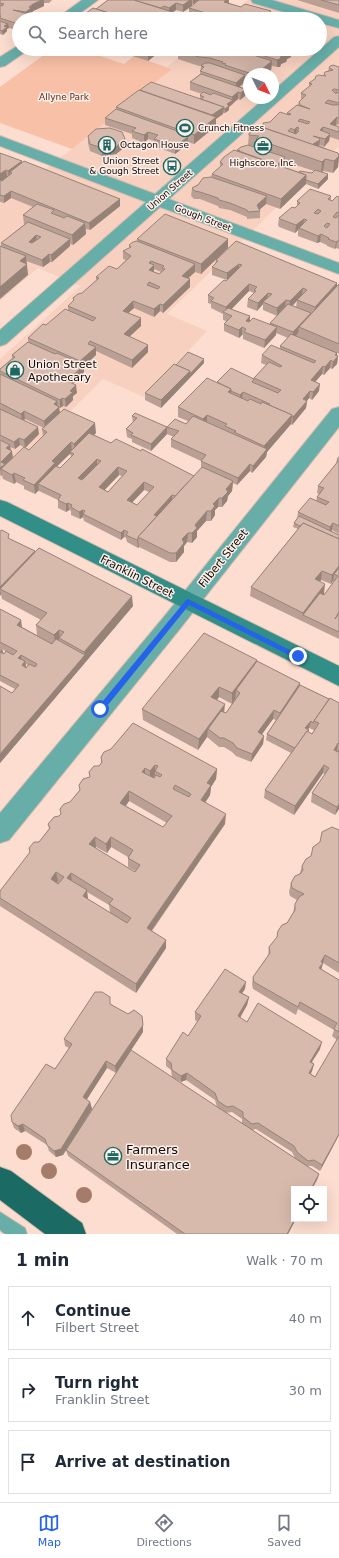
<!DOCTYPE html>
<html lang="en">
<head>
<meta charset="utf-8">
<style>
	:root { --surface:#fff; --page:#f2f2f3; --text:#1f2937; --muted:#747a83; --line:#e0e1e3; --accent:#2563eb }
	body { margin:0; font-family:"DejaVu Sans",sans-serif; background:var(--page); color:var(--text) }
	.controls { position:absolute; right:12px; bottom:12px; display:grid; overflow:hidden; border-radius:0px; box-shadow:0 4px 16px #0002 }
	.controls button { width:36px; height:36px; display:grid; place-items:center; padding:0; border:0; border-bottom:1px solid var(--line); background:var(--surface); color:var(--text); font:20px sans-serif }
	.compass { position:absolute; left:243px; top:68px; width:36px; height:36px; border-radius:50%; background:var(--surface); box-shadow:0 4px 16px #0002; rotate:132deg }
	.stop { position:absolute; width:12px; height:12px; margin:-9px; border:3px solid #2563eb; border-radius:50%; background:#fff }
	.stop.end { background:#2563eb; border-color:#fff; box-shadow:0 1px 4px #0008 }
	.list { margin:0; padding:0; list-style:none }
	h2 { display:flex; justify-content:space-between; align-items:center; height:52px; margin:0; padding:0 16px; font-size:17px }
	h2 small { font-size:13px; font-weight:400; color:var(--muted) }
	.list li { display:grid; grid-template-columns:26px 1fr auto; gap:12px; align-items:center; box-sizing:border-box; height:64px; margin:0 8px 8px; padding:0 8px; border:1px solid var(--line); border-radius:0px }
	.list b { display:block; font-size:15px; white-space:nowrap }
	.list p { margin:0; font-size:13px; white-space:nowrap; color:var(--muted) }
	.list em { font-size:13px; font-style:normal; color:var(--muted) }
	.icon { flex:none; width:22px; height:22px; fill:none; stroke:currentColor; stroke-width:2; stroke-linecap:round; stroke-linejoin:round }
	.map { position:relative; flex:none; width:339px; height:1234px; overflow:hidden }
	.search { position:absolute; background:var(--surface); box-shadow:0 4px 16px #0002; left:12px; right:12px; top:12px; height:44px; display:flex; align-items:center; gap:10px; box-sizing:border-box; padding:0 14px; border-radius:22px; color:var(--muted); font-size:15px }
	.sheet { height:268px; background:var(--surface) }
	nav { display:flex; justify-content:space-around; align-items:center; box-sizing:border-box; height:56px; border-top:1px solid var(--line); background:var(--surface); font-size:11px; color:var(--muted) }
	nav a { display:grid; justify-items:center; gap:2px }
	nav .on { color:var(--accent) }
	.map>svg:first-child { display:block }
	.built { fill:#f7d0bf; fill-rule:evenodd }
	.green { fill:#f8c1a7 }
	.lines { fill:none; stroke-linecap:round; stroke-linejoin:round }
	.service-casing { stroke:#d7bbaf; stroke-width:2 }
	.minor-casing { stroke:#d7bbaf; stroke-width:2 }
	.tertiary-casing { stroke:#d7bbaf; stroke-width:2 }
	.secondary-casing { stroke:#d7bbaf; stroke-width:2 }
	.trunk-casing { stroke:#d7bbaf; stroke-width:2 }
	.service { fill:#68aea8; fill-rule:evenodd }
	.minor { fill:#68aea8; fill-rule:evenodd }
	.tertiary { fill:#68aea8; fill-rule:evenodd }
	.secondary { fill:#328f88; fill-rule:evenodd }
	.trunk { fill:#1c6a64; fill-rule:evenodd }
	.tree { fill:#a47c69 }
	.wall { fill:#baa094; fill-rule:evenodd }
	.shaded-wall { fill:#978278 }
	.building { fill:#d8baac; stroke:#978278; fill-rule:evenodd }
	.route { fill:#2563eb }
	.labels { text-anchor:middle; stroke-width:3; stroke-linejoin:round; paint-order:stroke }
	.far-park-label { font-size:9px; fill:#5c2d15; stroke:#fcefe9 }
	.far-poi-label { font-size:9px; fill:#130906; stroke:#fcefe9; text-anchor:start }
	.far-street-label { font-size:9px; fill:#130906; stroke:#fcefe9 }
	.poi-label { font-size:11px; fill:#130906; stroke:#fcefe9; text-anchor:start }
	.street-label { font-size:11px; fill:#130906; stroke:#fcefe9 }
	.near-poi-label { font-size:13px; fill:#130906; stroke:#fcefe9; text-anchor:start }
</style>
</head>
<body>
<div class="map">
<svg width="339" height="1234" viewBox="0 0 339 1234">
	<rect width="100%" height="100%" fill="#fcddcf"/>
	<path class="built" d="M248 0H339V146L167 314 207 331 144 397 103 379 0 480V359L81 286 38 268 0 301V204L72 149 172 69 167 67 189 49H320V19H225ZM249 74H273V98H249Z"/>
	<path class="green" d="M52 49H79L124 64 134 56 172 69 72 149 0 123V87Z"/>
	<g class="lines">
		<defs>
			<path id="service" d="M0 1212 25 1228 27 1234H5L0 1230Z"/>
			<g id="minor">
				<path d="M82 0H98L72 19H56Z"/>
				<path d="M251 0H272L339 20V28L320 23V19H308L253 3Z"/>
				<path d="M19 45V49H27L25 52 5 66 0 67V57Z"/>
				<path d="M339 407V427L179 630 9 840 0 843V813L163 618 332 409Z"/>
			</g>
			<path id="tertiary" d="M339 36V47L169 199 339 263V274L160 207 6 344 0 346V330L146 202 0 146V136L155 194 265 98H273V91L334 37Z"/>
			<path id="secondary" d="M0 500 7 502 339 666V686L0 516Z"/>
			<path id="trunk" d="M0 1167 11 1171 82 1223 86 1234H45L0 1200Z"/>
		</defs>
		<use href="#service" class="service-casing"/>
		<use href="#minor" class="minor-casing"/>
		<use href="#tertiary" class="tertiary-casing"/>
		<use href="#secondary" class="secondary-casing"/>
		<use href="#trunk" class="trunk-casing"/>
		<use href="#service" class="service"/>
		<use href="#minor" class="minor"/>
		<use href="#tertiary" class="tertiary"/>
		<use href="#secondary" class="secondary"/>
		<use href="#trunk" class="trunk"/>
	</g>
	<g class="tree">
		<circle cx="24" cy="1152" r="8"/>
		<circle cx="49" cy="1171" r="8"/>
		<circle cx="84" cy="1195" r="8"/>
	</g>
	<g class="wall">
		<path d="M0 0H52L49 3H44V6L33 11 32 13V15L28 18V19H19V28L16 30 9 28 7 29V31L3 35 0 34Z"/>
		<path d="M108 0H199L193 4H192V6L199 0H229V3L271 18 286 19H202L189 15V8L183 12 176 10 173 12 96 9Z"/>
		<path d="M297 0H339V13Z"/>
		<path d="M79 49H108L99 56Z"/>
		<path d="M111 49H163L148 61Z"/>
		<path d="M179 49H298L296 51V53L291 55V57L287 59 286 62 281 64 280 67H277L272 66 271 70 267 74H249V83L245 81V82L239 87 245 89V96L240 100 238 99 233 103V104L229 107V110L225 113H223V114L216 119V126L194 144 188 142V144L175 154 154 146V141L148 139 144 143 132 138V134L105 125V118L116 109V107L200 99V95L202 94 190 90V82L200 74 201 66H199L178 59V50Z"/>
		<path d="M339 67V124L338 125H335L339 127V140L330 137 329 141 324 147 319 145V146L339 155 338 167 333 173 323 171 322 172 328 174V179L318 189 306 184 280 209 266 204 259 210 260 211V218L247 219V217L230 210 219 208 218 206 200 199H194L191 196 192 188 211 177 212 174 220 167V162L237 151V150L248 145 249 133 262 127 270 122 287 114V113L298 105 299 102 301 100V93L309 87V83L315 79V77L324 76V74L328 71 329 68ZM284 161 314 171 312 173 299 172 282 166 284 165Z"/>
		<path d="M88 136 125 147 116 154 102 156 90 151 88 143Z"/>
		<path d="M0 153 22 162 120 199V206L90 230 86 229V234L73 245 70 244V246L52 262H50L43 267 26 261 28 275 1 247V243L24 225 23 215 33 207 11 198 4 203 0 202Z"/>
		<path d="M331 196V201H332L339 197V249L336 248 335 249 327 246V245L320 242 317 243 298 236V230L295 233 279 227 278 225 279 218 297 206V201Z"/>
		<path d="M137 239H228L201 274 195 272 188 278 190 279V287L163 313 160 311 154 317 134 308 128 313 141 326 129 336 148 352 132 368 96 351V355L84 366V372L73 384 77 393 73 396V400L66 407 63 406 60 408H59L60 412 96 433 94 435 111 443 194 476 201 468V461L171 447V439L174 437 167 434V427L186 424 188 421 178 417V407L217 382 254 378 266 365 261 363 262 355 280 349V346L288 338 276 333V335L264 348 243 339V335H242L239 338 224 331V324L226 321 223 320V314L211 308V304L208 303V295L227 280 212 275V267L215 264 216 260 236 241 337 283V286L339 284V354L337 353V356H338L337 364 332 369 330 368 324 375 322 374 315 382 319 391 312 400 309 398 307 401 306 408 292 425 291 424 267 452 266 457 252 473 250 471 237 485 233 483 232 491 228 496 227 501 222 507H218L215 510V515L211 521H206L197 531V537L192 543 187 542 184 546V552L176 562H170L139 547 138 548 127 542 126 538 124 537 121 540 84 521 83 517 80 519 71 515V511L69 510 66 512 58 508V500L39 491V490L35 494 24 489V486L16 482 14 484 3 479 2 475V476L0 475V369L12 358V355L28 342V338L68 310V306L73 301V298L82 293 96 281V277L117 269 126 260 123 259V251L129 248V245L137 241ZM154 269 161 272 159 274 154 272ZM249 291 254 293 248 299 247 307 257 311 263 304V310L277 316 270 323V324L250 321 231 309ZM297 301 296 307 293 306ZM25 419 44 428 42 429 43 436 29 450 13 458 10 447 15 449 20 445 25 448 39 434 24 420ZM70 453 71 457 60 468 57 467ZM119 475 122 476 108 492 104 490ZM144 490 149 492 137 505 132 502Z"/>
		<path d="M204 363 161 408 145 400V393L176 365Z"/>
		<path d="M135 413 167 434 151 451 132 442V439L127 437 126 429 133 423 132 416Z"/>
		<path d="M339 456V534L332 530 331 531 339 535V639L250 596 251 587 298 529 293 527 294 523 297 519 298 512 316 501 317 497 319 494 317 493 318 486 336 464 337 458ZM321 580 331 584 333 581 334 582 324 595H323L324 594 320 582Z"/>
		<path d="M0 531 10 539 35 551V552L133 606 0 763V686L12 693 15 689 0 681V609L22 627 37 635 36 625 41 620 2 599 1 594 0 596ZM2 649 7 652 4 654ZM26 664 28 665 26 668Z"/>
		<path d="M257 661 300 685 329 699 339 703V809L335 815 311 802 312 793 325 775 323 773 294 815 264 798 265 790 291 753 266 740 267 734 276 720 273 719 262 734 264 736 263 744 251 762 236 756 232 752 224 747H219L207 737 198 750 143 720 142 709ZM219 697 232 704 235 699 226 713H224L217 700ZM309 728 314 730 312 734 309 732 308 730Z"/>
		<path d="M101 757 217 769 216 779 211 787 210 795 205 803 225 824 152 931 166 948 136 993 0 906V891L30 853 29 848 39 842 49 829 48 824 59 816 99 766 101 763ZM129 801 167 823 163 827 126 806ZM96 847 107 853 111 847 128 857V867L135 871V872L95 848ZM87 892 109 905 110 913 88 899Z"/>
		<path d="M339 830V973L323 963 321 969 339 980V1135L320 1171 312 1166H307L319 1174 317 1180 294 1219H296L288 1234H177L68 1156 66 1150 172 1077 171 1070 166 1066V1059L188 1036 198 1022 195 1020V1012L245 989 242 993 249 997 247 1005 240 1018 247 1022 320 1049 312 1062 314 1064 312 1071 311 1074 315 1077 337 1040 332 1036 334 1030 298 1009 296 1015 253 989 252 984 253 977 268 956 269 947 277 938 278 931 287 923 293 913 295 904 297 900 290 896 289 892 291 883 300 873 302 866ZM173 1078 181 1082 186 1080 215 1100 217 1107ZM232 1112 242 1119V1123L226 1113ZM256 1129 292 1152 295 1158 252 1130Z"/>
		<path d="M111 1004 143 1032 116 1073 107 1068 86 1100 90 1102 92 1109 63 1155 56 1157 49 1151 47 1145 25 1131 21 1133 14 1128 12 1122 55 1069 69 1048 65 1046 64 1039Z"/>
	</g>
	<g class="shaded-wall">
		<path d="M42 0H44V6L33 11 32 13V15L28 18V19H21L26 15V12L33 4Z"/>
		<path d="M190 0H192V6L183 12V5Z"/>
		<path d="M193 0H199L193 4Z"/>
		<path d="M226 0H229L228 5 224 2Z"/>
		<path d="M176 3V10L169 15V8Z"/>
		<path d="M271 11V18L270 19H261Z"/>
		<path d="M19 20V28L16 30 15 23Z"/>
		<path d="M8 24 9 28 7 29V31L3 35 2 31 4 26Z"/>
		<path d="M99 49H108L99 56Z"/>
		<path d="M148 49H163L148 61Z"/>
		<path d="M291 49H298L296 51V53L291 55V57L287 59 286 62 281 64 280 67H277V60Z"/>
		<path d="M272 61 271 70 267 74H256Z"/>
		<path d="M245 75V82L236 90V83Z"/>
		<path d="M245 89V96L240 100 241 93Z"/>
		<path d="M238 92V99L229 107V110L225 113V109L227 104 232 101V97Z"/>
		<path d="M224 107 223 114 216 119V126L194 144V135L212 115Z"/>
		<path d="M337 117 336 125 331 129 330 124Z"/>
		<path d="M297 127 296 135 294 137V130Z"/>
		<path d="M323 127V134L320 130Z"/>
		<path d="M148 132V139L144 143V135Z"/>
		<path d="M330 134 329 141 324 147 325 139Z"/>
		<path d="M188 135V144L175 154V146Z"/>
		<path d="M125 139V147L116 154 102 156V148Z"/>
		<path d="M320 140 319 148 313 144Z"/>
		<path d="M339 156 338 167 333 173 334 161Z"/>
		<path d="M285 157 284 165 275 174 276 166Z"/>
		<path d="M325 159 323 171 321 174 322 162Z"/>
		<path d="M22 161 23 168 12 173 10 172V177L9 178 8 171Z"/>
		<path d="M6 170 7 177 0 182V174Z"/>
		<path d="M328 174V179L318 189V184Z"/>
		<path d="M306 175V184L280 209 281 199Z"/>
		<path d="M11 191V198L4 203V196Z"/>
		<path d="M267 196 266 204 258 211 257 205Z"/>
		<path d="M120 199V206L90 230 89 223Z"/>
		<path d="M304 219 303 226 299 228 298 230 295 233 296 225Z"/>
		<path d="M85 223 86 234 73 245 72 235Z"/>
		<path d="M321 234 320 242 317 243 318 236Z"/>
		<path d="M36 235 37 242 30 249 29 242Z"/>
		<path d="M70 239V246L52 262 51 255Z"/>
		<path d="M228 239V248L201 274V264Z"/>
		<path d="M337 241 336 248 335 249 336 242Z"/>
		<path d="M49 254 50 262 43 267 42 260Z"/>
		<path d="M26 256 28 275 0 299V287L20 261Z"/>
		<path d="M151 261V267L154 265V272L149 277V263Z"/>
		<path d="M195 264V272L182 284V276Z"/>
		<path d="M239 264V272L227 280V273Z"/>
		<path d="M190 279V287L163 313V305Z"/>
		<path d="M337 283V290L314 315 315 307Z"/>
		<path d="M249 284V291L227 314 226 313V307Z"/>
		<path d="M303 288 302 295 289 309 290 301Z"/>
		<path d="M268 293 267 300 263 302V304L257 311 258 303Z"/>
		<path d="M286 300 285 307 277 316V308Z"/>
		<path d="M133 301 134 308 123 318V311Z"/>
		<path d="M160 304V311L154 317V309Z"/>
		<path d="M311 313 310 320 299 327 298 333 292 340 293 332Z"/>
		<path d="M250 316V324L246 321Z"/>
		<path d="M141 318V326L124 342V334Z"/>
		<path d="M242 327V335L239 338V330Z"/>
		<path d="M277 327 276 335 264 348 265 340Z"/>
		<path d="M148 345V352L132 368V360Z"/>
		<path d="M96 347V355L84 366V372L67 388V381L81 368 80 361Z"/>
		<path d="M337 353V358L338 356 337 364 332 369 333 362 335 355Z"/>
		<path d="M204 359V363L161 408V400L190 371Z"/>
		<path d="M331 360 330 368 324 375 325 367Z"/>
		<path d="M323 366 322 374 310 388 311 380Z"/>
		<path d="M320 384 319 391 312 400 313 392Z"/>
		<path d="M76 385 77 393 73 396V400L66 407 65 399 70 391Z"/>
		<path d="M231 389V398L228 392Z"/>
		<path d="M310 391 309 398 302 407 303 399Z"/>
		<path d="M243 392 242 400 240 402V395Z"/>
		<path d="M62 398 63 406 60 408V400Z"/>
		<path d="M57 401 58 409 59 407 60 415 45 428 44 421 54 404Z"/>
		<path d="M307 401 306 408 292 425 293 417Z"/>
		<path d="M24 411 25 419 22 421 21 414Z"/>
		<path d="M207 415V424L203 428V419Z"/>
		<path d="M292 415 291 424 267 452 266 457 252 473 253 466 264 453V446Z"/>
		<path d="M95 423 96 433 75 453 74 444Z"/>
		<path d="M38 427 39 434 25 448 24 440Z"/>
		<path d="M167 427V434L151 451V444Z"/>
		<path d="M19 438 20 445 15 449 14 442Z"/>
		<path d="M71 442 72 452 38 484 39 490 35 494 34 485 52 461Z"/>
		<path d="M10 445 11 452 6 448Z"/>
		<path d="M12 451 13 459 1 469 2 475V476L0 468 1 462Z"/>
		<path d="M97 459V466L78 485V478Z"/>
		<path d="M250 464V471L237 485 238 478Z"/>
		<path d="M118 467 119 475 100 495 99 487Z"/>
		<path d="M14 473 16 482 14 484 12 475Z"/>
		<path d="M233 481 232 491 228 496 227 501 222 507V498L226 489Z"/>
		<path d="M144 482V490L128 507 127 500Z"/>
		<path d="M172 495V502L159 517 154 515Z"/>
		<path d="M219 498 218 507 215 510V515L211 521V511L213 504Z"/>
		<path d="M68 503 69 510 66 512V504Z"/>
		<path d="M83 510V517L80 519 79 512Z"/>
		<path d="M207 511 206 521 197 531V537L192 543V533L195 525Z"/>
		<path d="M333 523 332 530 329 534 330 527Z"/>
		<path d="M124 530V537L121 540V533Z"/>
		<path d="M188 533 187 542 184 546V552L176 562V553L182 539Z"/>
		<path d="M138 539 139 547 138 548 137 540Z"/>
		<path d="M35 551 36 558 0 589 1 594 0 596V587Z"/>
		<path d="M339 566V573L334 574 333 581 331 584 332 575Z"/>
		<path d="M322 571 321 580 314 589 315 579Z"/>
		<path d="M325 584 324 594 306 616 303 615 302 622 303 613Z"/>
		<path d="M132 596 133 606 0 763V754L85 655 84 652Z"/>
		<path d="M21 620 22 627 18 632 17 625Z"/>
		<path d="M59 630 60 639 59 638V641L55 645 54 635Z"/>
		<path d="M2 649 4 656 0 654V652Z"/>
		<path d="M21 655 22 662 18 658Z"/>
		<path d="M257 660 256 670 236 690 235 699 232 704V693Z"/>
		<path d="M25 661 26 668 22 665Z"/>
		<path d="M300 683 299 692 279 722 280 713Z"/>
		<path d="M219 687V697L211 708V697Z"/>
		<path d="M225 704 224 714 208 729 207 737 198 750 199 739Z"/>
		<path d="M274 710 273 719 257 741 258 732Z"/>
		<path d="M311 721 309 728 304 735 305 728Z"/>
		<path d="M264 736 263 744 251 762 252 754Z"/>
		<path d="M338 743 337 752 334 750Z"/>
		<path d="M155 765V775L150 781V771Z"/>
		<path d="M324 765 323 773 294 815 295 806Z"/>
		<path d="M145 768V778L142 772Z"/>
		<path d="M217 769 216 779 211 787 210 795 200 810 201 800 207 783Z"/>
		<path d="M129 791V801L121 812 120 803Z"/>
		<path d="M339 804V809L335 815 337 807Z"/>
		<path d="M226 814 225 824 147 937V928Z"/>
		<path d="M95 837 96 847 90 854 89 844Z"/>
		<path d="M111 837V847L107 853 106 844Z"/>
		<path d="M56 872 58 881 52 888 51 879Z"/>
		<path d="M71 873 72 883 67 878Z"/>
		<path d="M87 890 88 900 83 896Z"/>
		<path d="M166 940V948L136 993V984Z"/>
		<path d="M325 955 321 971 317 976 321 962Z"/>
		<path d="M246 982 245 989 238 999 239 992Z"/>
		<path d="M249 997 247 1005 237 1023 238 1016Z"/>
		<path d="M143 1025V1032L116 1073 115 1066Z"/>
		<path d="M322 1042 320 1049 308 1068 310 1062Z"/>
		<path d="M106 1061 107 1068 84 1104 83 1097Z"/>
		<path d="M314 1064 312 1071 307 1080 309 1073Z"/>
		<path d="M187 1073 186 1080 181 1082V1076Z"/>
		<path d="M90 1102 92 1109 63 1155 56 1157 54 1151Z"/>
		<path d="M23 1124 25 1131 21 1133 18 1126Z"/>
		<path d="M339 1134V1135L320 1171 322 1165Z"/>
		<path d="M319 1174 317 1180 312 1189H311Z"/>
		<path d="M295 1219H296L288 1234H287Z"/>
	</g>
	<g class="building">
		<path d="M0 0H42L33 4 29 7 31 8 26 12 13 10 28 14 21 19H19V20L15 23 0 18V17L1 16H0V5L2 6 4 4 0 3Z"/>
		<path d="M108 0H134L195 19H128L96 9Z"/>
		<path d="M134 0H190L183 5 176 3 169 8 164 6 161 8Z"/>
		<path d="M199 0H226L224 2 241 7 245 4 271 11 261 19H202L209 14 189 8Z"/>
		<path d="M321 0H339V5Z"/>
		<path d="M93 8 128 19H78Z"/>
		<path d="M273 16H277L286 19H270Z"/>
		<path d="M291 17 297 19H289Z"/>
		<path d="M0 21 8 24 4 26 7 27 2 31 0 30Z"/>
		<path d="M179 49H235L272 61 256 74H252L225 65 226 64 222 63 223 62 210 58 199 57 178 50Z"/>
		<path d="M243 49H291L292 50 286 52 287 54 281 56 280 59 277 60Z"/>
		<path d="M205 63H210L245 75 236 83 200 71 204 67 201 66Z"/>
		<path d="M333 65 339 67V90L334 89 332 90 336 94 337 92 339 93V103L328 100 325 103 333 105H337L339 104V118L337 117 330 124 339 127V132L323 127 320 130 330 134 325 139 313 136 319 138 320 140 313 144 326 149H325L262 127 263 126V123L270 122 280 112 289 115 291 114 287 113 297 105 310 109 300 105 299 102 306 95 301 93 312 84 309 83 316 78 315 77 318 75 326 76 324 74 325 72 333 70 329 68 330 66ZM300 119 310 122 308 124 298 121ZM297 127 299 128 297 131H299L296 134 288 131 291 128 294 130Z"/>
		<path d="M201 74 245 89 241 93 238 92 232 97 190 82Z"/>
		<path d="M151 82 224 107 212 115 140 90Z"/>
		<path d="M139 90 216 117 194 135 116 107Z"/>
		<path d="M203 92 211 95 213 93 233 100 227 104 229 106 225 109H224V107L201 99 204 97 200 95Z"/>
		<path d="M116 109 188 135 187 136 188 137 175 146 154 139 158 135 148 132 144 135 132 131 136 128 105 118Z"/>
		<path d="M261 127 338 153 339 156 334 161 325 159 322 162 256 139 259 136 249 135V133Z"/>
		<path d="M110 128 122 132 125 139 116 147 102 148 90 144 88 136 96 129Z"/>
		<path d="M248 145 285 157 277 165 239 151H240L237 150 241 147Z"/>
		<path d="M234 150 306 175 281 199 212 174 223 164 220 162 224 157Z"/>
		<path d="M0 153 22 161 8 171 6 170 0 174Z"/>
		<path d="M24 161 120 199 89 223 11 191 4 196 0 195V180L2 181 12 173 10 172Z"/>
		<path d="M315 170 328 174 318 184 306 180V175L299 172 300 171 312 173Z"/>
		<path d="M211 177 267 196 257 205 260 211 248 212 247 210 230 203 219 200 218 198 200 192 195 191 192 188 198 185 203 178Z"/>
		<path d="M310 189 331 196 328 199 332 201 337 196 339 197V213L337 212 333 217 336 218 339 215V241H337L336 242 328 239 329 238 321 234 318 236 299 228 307 220 304 219 296 225 280 219 279 218 292 207 295 208 300 203 297 201ZM318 209 321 211 318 214 314 213ZM327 223 330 224 327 228 324 226Z"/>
		<path d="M37 204 54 210 51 213 64 218 67 216 85 223 72 235 23 215Z"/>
		<path d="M165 214 228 239 201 264 137 239Z"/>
		<path d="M28 222 70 239 51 255 49 254 42 260 1 243ZM36 235 41 237 32 243 29 242Z"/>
		<path d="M137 241 195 264 182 276 190 279 163 305 160 304 154 309 133 301 123 311 141 318 124 334 148 345 132 360 90 341 88 344 96 347 80 361 28 338 43 324 46 325 65 309 93 321 96 318 68 306 74 300 73 298 78 294 82 293 99 278 96 277 109 266 117 269 131 256 123 251 131 247 129 245 133 242ZM151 261 164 266 162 268 165 269 159 274 149 270 154 265 149 263ZM149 282 160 287 158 289 147 285Z"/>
		<path d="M236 241 337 283 315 307 297 300 307 290 303 288 290 301 286 300 277 308 263 302 272 294 268 293 258 303 248 299 256 291 254 290 257 287 249 284 226 307 211 301 214 298 208 295 224 280 226 281 242 265 239 264 227 273 212 267 218 261 216 260Z"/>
		<path d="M0 246 26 256 20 261 27 264 0 287Z"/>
		<path d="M339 284V344L299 327Z"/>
		<path d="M288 304 311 313 293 332 270 323Z"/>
		<path d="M228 308 250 316 246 321 249 322 253 318 277 327 265 340 244 332 246 329 242 327 239 330 224 324 232 316 223 312Z"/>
		<path d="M291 334 337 353 335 355 338 356 333 362 331 360 325 367 323 366 311 380 320 384 313 392 310 391 303 399 307 401 293 417H292V415L269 405 270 404 243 392 240 395 231 391V389L217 382 231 368 254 379 252 382 278 393 281 390 254 378 269 362 280 367 282 366 262 355 271 345 314 363 316 361 280 346Z"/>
		<path d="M28 342 55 354 57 353 84 365 67 381 76 385 70 391 73 392 65 399 62 398 60 400 0 371V369L15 357 12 355Z"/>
		<path d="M188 352 204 359 190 374V371L176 365Z"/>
		<path d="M174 364 190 371 161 400 145 393Z"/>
		<path d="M0 374 57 401 54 404 59 407 44 421 24 411 21 414 0 403Z"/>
		<path d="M207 378 231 389 228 392 248 401 250 399 261 404 262 402 292 415 264 446 234 432 236 431 225 426 227 424 207 415 203 419 178 407Z"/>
		<path d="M0 409 38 427 24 440 19 438 14 442 0 435Z"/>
		<path d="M64 409 95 423 74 444 71 442 52 461 55 463 34 485 23 480 25 478 14 473 12 475 1 469 24 447 29 450 47 432 42 429Z"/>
		<path d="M135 413 167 427 151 444 131 435 133 433 126 429 137 418 132 416Z"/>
		<path d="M193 416 267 449 253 466 250 464 238 478 201 461 206 455 171 439 179 431 167 427 175 419 186 424Z"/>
		<path d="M89 433 111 443 116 439 141 451 142 449 194 476 175 496 172 495 154 515 157 516 138 537V539L137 540 126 535 128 532 124 530 121 533 83 514 85 511 83 510 79 512 71 507 72 505 68 503 66 504 58 500 61 495 38 484 56 466 60 468 74 454 70 452ZM97 459 101 461 82 480 78 478ZM118 467 127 471 108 492 99 487ZM144 482 154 487 137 505 127 500Z"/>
		<path d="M0 440 10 445 6 448 12 451 1 462 5 464 0 468Z"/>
		<path d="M339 460V526L333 523 330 527 298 512 310 498 326 505 329 502 317 497 324 488 318 486Z"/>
		<path d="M202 467 233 481 226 489 228 492 222 498H219L213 504 215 506 211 511H207L195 525 197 528 192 533H188L182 539 184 543 176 553H170L138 537Z"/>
		<path d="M299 516 339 535V539L303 523 300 526 294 523Z"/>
		<path d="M303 523 339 539V566L332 575 322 571 315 579 325 584 303 613 251 587Z"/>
		<path d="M2 530 9 534 8 538 35 551 0 587V531Z"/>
		<path d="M39 548 132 596 84 652 59 638 64 632 59 630 54 635 36 625 47 613 0 589Z"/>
		<path d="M339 568V612L335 619 339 613V632L303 615 320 593 324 595 338 576 334 574Z"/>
		<path d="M0 609 21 620 17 625 52 644 56 639 85 655 0 754V686L12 693 19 685 0 675V652L4 654 6 651 13 655 17 651 0 642ZM21 655 37 664 35 667 29 664 26 668 22 665 25 661 18 658Z"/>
		<path d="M204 633 257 660 232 693 219 687 211 697 225 704 199 739 142 709Z"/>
		<path d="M257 661 300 683 280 713 274 710 258 732 264 736 252 754 237 748 233 743 224 738H220L208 729 221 711 226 713 240 693 236 690Z"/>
		<path d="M300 685 329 699 314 721 313 723 311 721 305 728 309 730 308 731H307L295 748 267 734Z"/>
		<path d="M330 698 339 703V744L338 743 334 750 338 752 339 750V804L337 807 312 793 329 768 324 765 295 806 265 790 307 731 312 734 319 723 314 721Z"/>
		<path d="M133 723 217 769 207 783 211 785 201 800 226 814 147 928 166 940 136 984 0 898V891L30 852 29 848 34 842H39L50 828 48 824 54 817 59 816 61 814 60 809 64 804 70 802 80 790 79 785 83 779 90 777 89 772 94 766H99L102 762 101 757 104 752 111 749ZM155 765 158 766 155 771 162 775 160 777 156 775 154 778 142 772 145 768 150 771ZM175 785 191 794 189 797 173 789ZM129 791 172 816 163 827 120 803ZM95 837 106 844 111 837 133 850 128 858 140 865 135 872 89 844ZM56 872 64 877 58 884 51 879ZM71 873 113 899 109 904 131 918 127 923 83 896 87 890 67 878Z"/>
		<path d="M332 827 339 830V963L325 955 321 962 323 963 319 968 339 980V1032L334 1029 337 1023 300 1002 298 1007 254 982 253 977 270 953 269 947 277 937 278 931 282 925 287 923 295 910V904L299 897 304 894 292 888 291 883 295 876 300 874 303 870 302 866 306 859 311 856 313 847 320 842 322 832Z"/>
		<path d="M225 969 246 982 239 992 249 997 238 1016 247 1022 258 1003 322 1042 310 1062 314 1064 309 1073 315 1077 339 1036V1134L322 1165 314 1160 308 1161 297 1152 294 1146 258 1123 252 1124 243 1117V1112L233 1106 227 1107 218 1101 215 1093 187 1073 181 1076 172 1070 171 1063 166 1059 183 1032 188 1036 201 1016 195 1012Z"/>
		<path d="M95 992H102L110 997V1004L128 1014 134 1010 142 1016 143 1025 115 1066 106 1061 83 1097 90 1102 61 1149 54 1151 47 1145 45 1139 23 1124 18 1126 12 1122 11 1115 46 1064 55 1069 72 1044 64 1039Z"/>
		<path d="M131 1050 319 1174 311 1189H294V1219H295L287 1234H185L66 1150Z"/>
	</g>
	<path class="route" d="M188 599 300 655V658H295L189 605 103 711H98V707L186 600Z"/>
	<defs>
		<symbol id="stadium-ring" viewBox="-11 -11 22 22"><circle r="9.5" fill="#fcefe9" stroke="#1c6862" stroke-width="1.5"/><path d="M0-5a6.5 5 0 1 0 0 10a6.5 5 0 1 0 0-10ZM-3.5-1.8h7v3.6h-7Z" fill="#1c6862"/></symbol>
		<symbol id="building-ring" viewBox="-11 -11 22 22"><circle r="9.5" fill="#fcefe9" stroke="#1c6862" stroke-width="1.5"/><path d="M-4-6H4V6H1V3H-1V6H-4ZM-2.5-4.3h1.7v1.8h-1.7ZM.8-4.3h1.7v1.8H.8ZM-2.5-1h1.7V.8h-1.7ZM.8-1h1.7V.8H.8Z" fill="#1c6862"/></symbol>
		<symbol id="office-ring" viewBox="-11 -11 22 22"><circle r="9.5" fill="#fcefe9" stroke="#1c6862" stroke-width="1.5"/><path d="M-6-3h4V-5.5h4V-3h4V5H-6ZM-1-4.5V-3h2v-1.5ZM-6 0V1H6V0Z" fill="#1c6862"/></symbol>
		<symbol id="bus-ring" viewBox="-11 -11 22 22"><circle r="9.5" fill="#fcefe9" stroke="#1c6862" stroke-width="1.5"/><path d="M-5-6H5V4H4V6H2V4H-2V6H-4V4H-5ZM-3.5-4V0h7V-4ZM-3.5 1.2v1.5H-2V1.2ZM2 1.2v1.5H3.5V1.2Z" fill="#1c6862"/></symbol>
		<symbol id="shop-ring" viewBox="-11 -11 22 22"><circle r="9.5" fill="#fcefe9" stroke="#1c6862" stroke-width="1.5"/><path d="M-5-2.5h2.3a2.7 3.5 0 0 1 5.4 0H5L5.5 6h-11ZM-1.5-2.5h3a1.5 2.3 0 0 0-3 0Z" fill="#1c6862"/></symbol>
	</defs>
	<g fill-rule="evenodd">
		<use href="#stadium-ring" x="175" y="118" width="20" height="20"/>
		<use href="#building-ring" x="97" y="135" width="20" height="20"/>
		<use href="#office-ring" x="253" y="136" width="20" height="20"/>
		<use href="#bus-ring" x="162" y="156" width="20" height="20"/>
		<use href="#shop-ring" x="5" y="360" width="20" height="20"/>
		<use href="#office-ring" x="103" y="1146" width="20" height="20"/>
	</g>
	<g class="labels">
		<g class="far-park-label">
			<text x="64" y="100">Allyne Park</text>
		</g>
		<g class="far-poi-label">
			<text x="198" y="131">Crunch Fitness</text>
			<text x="120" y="148">Octagon House</text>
			<text x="159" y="164" text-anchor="end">Union Street<tspan x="159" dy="10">&amp; Gough Street</tspan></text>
			<text x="263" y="166" text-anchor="middle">Highscore, Inc.</text>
		</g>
		<g class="far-street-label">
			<text transform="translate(170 190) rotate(-41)" y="3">Union Street</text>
			<text transform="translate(203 218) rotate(21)" y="3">Gough Street</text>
		</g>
		<g class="poi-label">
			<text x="28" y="368">Union Street<tspan x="28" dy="13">Apothecary</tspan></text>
		</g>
		<g class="street-label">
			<text transform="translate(223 558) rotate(-51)" y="4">Filbert Street</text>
			<text transform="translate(137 576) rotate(27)" y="4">Franklin Street</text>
		</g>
		<g class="near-poi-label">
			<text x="126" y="1154">Farmers<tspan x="126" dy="15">Insurance</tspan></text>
		</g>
	</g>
</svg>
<div class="controls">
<button><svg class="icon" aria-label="locate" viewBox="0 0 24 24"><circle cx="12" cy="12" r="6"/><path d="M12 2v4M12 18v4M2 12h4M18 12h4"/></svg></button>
</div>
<svg class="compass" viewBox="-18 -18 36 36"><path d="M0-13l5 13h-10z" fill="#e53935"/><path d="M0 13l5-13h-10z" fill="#747a83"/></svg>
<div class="stop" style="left:100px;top:709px"></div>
<div class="stop end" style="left:298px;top:656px"></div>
<div class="search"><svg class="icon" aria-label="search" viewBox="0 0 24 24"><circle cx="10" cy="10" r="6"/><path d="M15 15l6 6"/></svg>Search here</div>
</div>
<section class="sheet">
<h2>1 min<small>Walk · 70 m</small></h2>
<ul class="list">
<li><svg class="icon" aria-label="ahead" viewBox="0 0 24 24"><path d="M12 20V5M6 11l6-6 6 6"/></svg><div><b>Continue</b><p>Filbert Street</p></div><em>40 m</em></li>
<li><svg class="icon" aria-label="right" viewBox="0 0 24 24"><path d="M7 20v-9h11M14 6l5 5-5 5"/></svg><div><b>Turn right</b><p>Franklin Street</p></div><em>30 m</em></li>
<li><svg class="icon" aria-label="arrive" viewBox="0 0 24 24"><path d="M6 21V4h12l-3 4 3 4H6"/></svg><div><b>Arrive at destination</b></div></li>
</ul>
</section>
<nav>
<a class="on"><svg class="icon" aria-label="map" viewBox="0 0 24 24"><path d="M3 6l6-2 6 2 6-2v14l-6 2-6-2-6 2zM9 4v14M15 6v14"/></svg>Map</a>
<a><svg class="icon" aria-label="directions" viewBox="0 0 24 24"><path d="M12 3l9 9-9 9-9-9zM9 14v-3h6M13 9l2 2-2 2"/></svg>Directions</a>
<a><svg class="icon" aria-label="saved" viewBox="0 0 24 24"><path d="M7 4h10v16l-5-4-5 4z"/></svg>Saved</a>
</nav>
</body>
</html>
